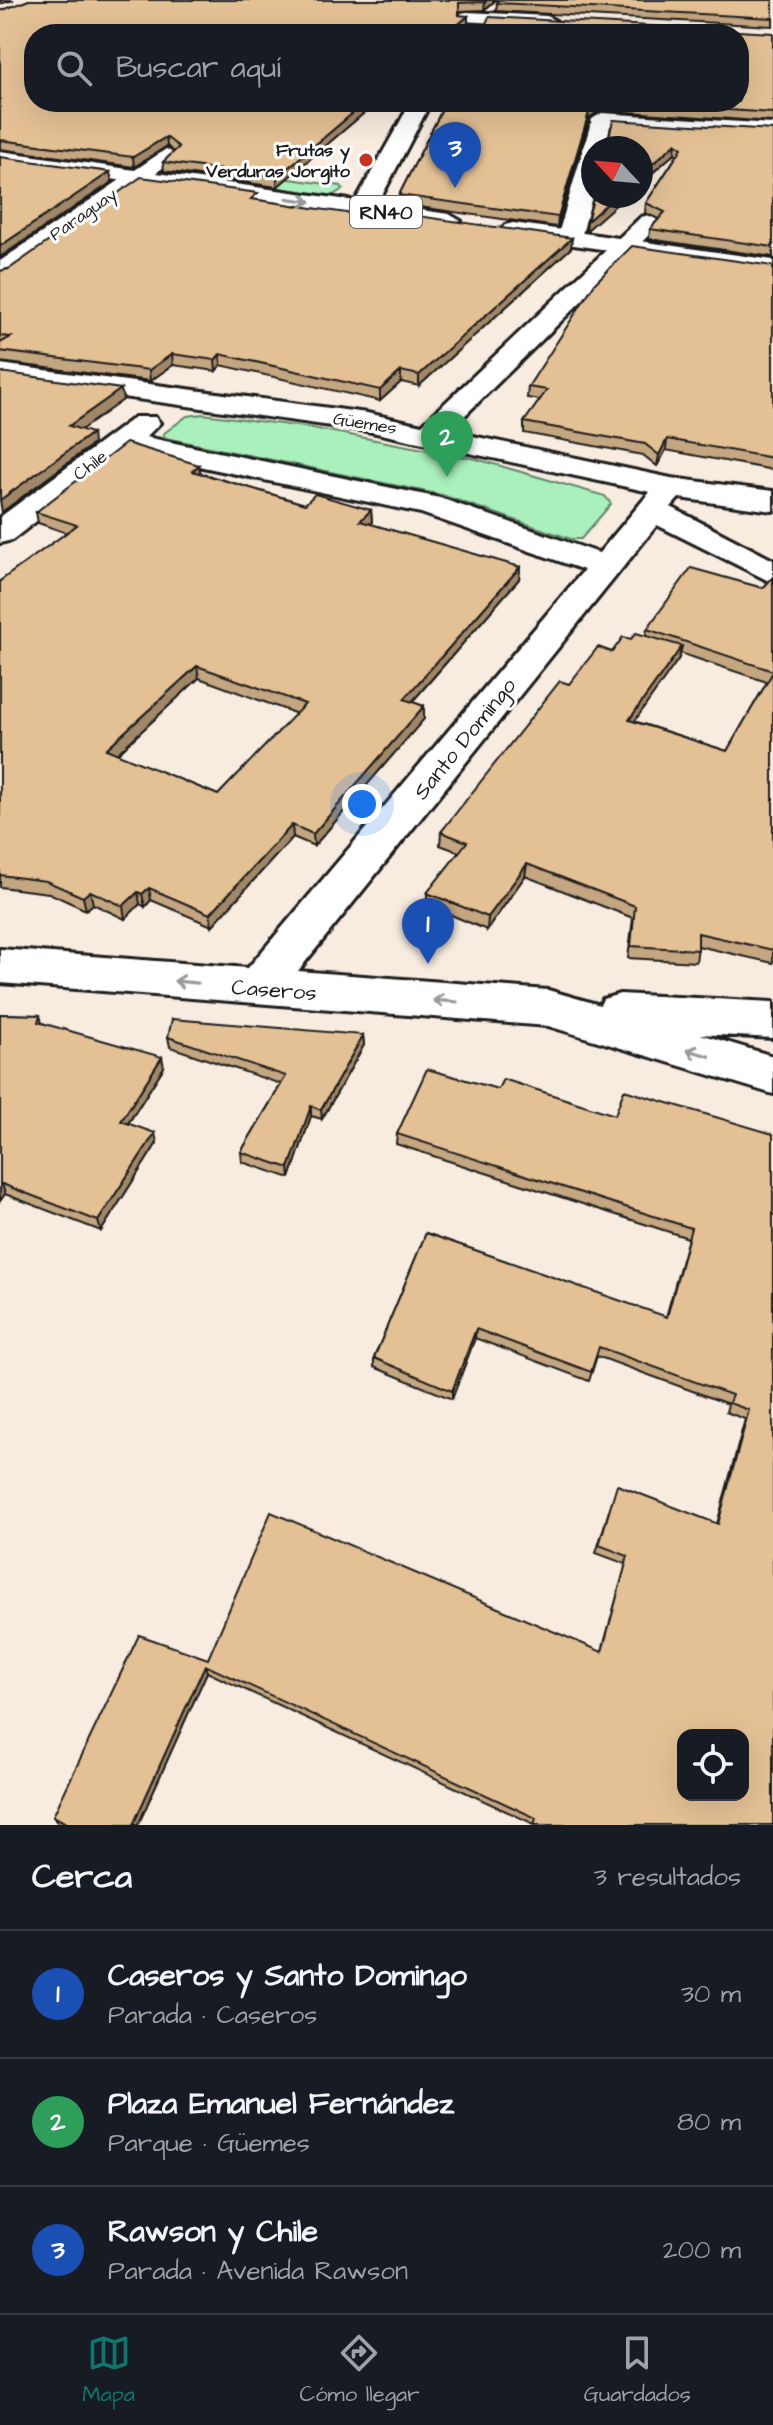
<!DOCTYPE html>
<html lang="es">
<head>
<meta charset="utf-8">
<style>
	:root { --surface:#171b24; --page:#20242c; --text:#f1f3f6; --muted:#9ea1a6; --line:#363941; --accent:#0f766e }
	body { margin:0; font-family:"Architects Daughter",sans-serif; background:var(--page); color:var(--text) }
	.controls { position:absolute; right:24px; bottom:24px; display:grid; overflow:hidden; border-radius:16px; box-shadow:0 8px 32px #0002 }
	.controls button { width:72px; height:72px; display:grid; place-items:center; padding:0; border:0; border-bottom:2px solid var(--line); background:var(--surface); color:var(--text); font:40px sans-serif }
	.compass { position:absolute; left:581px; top:136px; width:72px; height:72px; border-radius:50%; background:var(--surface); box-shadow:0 8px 32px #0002; rotate:296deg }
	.you { position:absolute; left:362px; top:804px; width:28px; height:28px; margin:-20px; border:6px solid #fff; border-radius:50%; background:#1a73e8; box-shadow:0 0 0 12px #1a73e833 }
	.badge { display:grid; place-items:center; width:52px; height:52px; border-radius:50%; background:var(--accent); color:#fff; font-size:26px; font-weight:700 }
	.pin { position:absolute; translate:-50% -66px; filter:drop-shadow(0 2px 4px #0008) }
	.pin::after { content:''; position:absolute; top:42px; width:28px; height:24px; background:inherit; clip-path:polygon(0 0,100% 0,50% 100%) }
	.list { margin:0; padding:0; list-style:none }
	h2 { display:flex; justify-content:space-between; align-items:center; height:104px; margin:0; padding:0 32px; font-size:34px }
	h2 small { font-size:26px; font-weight:400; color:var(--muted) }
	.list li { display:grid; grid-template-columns:52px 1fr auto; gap:24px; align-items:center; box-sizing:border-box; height:128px; padding:0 32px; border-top:2px solid var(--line) }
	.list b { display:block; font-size:30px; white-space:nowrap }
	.list p { margin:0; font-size:26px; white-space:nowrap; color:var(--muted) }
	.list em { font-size:26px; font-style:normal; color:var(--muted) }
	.icon { flex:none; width:44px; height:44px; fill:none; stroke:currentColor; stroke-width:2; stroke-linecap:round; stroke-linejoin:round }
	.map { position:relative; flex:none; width:773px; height:1825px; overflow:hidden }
	.search { position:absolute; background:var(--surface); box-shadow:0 8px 32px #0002; left:24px; right:24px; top:24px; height:88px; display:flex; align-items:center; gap:20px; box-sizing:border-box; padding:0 28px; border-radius:32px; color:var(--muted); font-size:30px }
	.sheet { height:488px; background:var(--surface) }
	nav { display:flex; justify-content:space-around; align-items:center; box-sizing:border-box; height:112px; border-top:2px solid var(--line); background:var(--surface); font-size:22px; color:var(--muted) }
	nav a { display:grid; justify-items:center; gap:4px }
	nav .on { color:var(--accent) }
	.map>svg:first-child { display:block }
	.green { fill:#aaf0bc; stroke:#63866c; stroke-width:2 }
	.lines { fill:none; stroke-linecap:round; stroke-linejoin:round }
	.street-casing { stroke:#1c1c1c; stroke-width:6 }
	.primary-casing { stroke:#1c1c1c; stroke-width:6 }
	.street { fill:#fff; fill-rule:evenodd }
	.primary { fill:#fff; fill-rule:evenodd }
	.wall { fill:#c4a680; stroke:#1c1c1c; stroke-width:2; fill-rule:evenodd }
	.shaded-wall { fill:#a08768; stroke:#1c1c1c; stroke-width:2 }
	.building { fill:#e4c195; stroke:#1c1c1c; stroke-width:2; fill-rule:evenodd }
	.oneway { stroke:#999 }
	.poi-dot { fill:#c8321e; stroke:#fff; stroke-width:3 }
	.labels { text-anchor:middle; stroke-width:6; stroke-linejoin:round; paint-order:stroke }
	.far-poi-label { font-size:18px; font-weight:bold; fill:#1c1c1c; stroke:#fff; text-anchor:end }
	.far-street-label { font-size:18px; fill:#1c1c1c; stroke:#fff }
	.shield { fill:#fff; stroke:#606060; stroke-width:2 }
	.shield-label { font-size:20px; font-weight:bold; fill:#1c1c1c }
	.street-label { font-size:22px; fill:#1c1c1c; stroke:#fff }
</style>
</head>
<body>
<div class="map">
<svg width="773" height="1825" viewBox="0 0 773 1825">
	<rect width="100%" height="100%" fill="#f7ecdf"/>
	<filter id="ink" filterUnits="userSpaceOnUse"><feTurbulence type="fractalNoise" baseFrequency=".0125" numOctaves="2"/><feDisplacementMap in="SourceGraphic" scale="16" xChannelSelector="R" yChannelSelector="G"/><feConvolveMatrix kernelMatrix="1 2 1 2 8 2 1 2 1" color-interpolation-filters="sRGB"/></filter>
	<g filter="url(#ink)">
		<g class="green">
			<path d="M187 165 341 186 343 189 330 197 170 172Z"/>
			<path d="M203 414 312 428 476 459 605 496 611 504 581 539H571L442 495 166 438 163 434 187 416Z"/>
		</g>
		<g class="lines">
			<defs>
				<g id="street">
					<path d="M467 12 547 16 556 21 547 26 461 21V13Z"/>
					<path d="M411 102H431L375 209 363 216 355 214 351 209Z"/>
					<path d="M602 113 773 124V136L610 126 605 148H593V193L581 238 569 245 561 243 557 238 592 119Z"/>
					<path d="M166 149 177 155 174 160 9 277 0 279V261Z"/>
					<path d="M649 215 661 222 657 227 449 431 671 478 773 491V511L679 498 671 507 773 560V583L657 525 298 971 548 990 600 1005 603 999 620 994 773 1002V1038L700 1034 773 1056V1094L548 1026 0 983V949L248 968 584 570 421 513 127 451 12 540 0 543V517L135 417H155L160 423 146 437 440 498 599 553 650 492 367 431 0 380V364L367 413 422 425 641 217Z"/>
				</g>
				<g id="primary">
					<path d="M0 151 449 214 461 221 449 228 0 163Z"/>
					<path d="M513 223 773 260V274L505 235 501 230 505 225Z"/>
				</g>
			</defs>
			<use href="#street" class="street-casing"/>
			<use href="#primary" class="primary-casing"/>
			<use href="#street" class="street"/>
			<use href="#primary" class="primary"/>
		</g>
		<g class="wall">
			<path d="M29 0H496L484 10 459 11V15L468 24 34 102H377L277 187 164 171 163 162 174 152 167 146 134 167 0 149V11Z"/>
			<path d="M773 0V26L496 11 497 3Z"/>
			<path d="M773 33V122L600 110 589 118 557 227 399 204V195L446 102Z"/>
			<path d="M773 130V257L649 239 650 229 659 219 645 213 646 203 677 155 675 153 641 183V148H596L597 142Z"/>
			<path d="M258 200 571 248 419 386 401 382 380 401 221 365 216 371 173 365 150 381 0 362V271Z"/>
			<path d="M773 266V470L666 450 657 466 643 455 524 433V422L540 400 527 398 528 387Z"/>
			<path d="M199 465 200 473 305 504 371 510 372 522 370 524 520 567 519 579 412 702 424 706V719L314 846 293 837 212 926 151 900 145 907 140 904 125 919 93 904 86 910 49 893 0 887V581L67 533 38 523 36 512ZM199 678 297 714 218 795 117 754Z"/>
			<path d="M773 577V963L698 946 696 962 628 958 633 918 525 876 487 930 427 905V893L459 852 440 845 441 832 569 684 631 639 646 635 647 629 763 588ZM680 653 767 682 727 751 634 721 679 658Z"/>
			<path d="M0 1014 40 1015 42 1023 164 1067 128 1124 157 1143 101 1231 5 1194 0 1201Z"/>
			<path d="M363 1035 364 1045 322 1119 311 1116 290 1178 242 1162 241 1152 281 1084 170 1047 168 1037Z"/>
			<path d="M498 1089 615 1115 773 1134V1825L534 1824 207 1672 138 1825H63L57 1822 53 1816 208 1659 602 1651 626 1564 596 1553 617 1485 717 1524 745 1419 726 1412 728 1404 597 1356 589 1381 475 1338 452 1399 374 1367V1358L426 1233 666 1317 688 1238 396 1144 397 1134Z"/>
		</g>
		<g class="shaded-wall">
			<path d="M0 0H14L0 4Z"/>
			<path d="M487 0H496L484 10 485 2Z"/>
			<path d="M468 16V24L456 34H447Z"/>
			<path d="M366 102H377L277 187V177Z"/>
			<path d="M601 102 600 110 589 118 557 227 558 217 590 109Z"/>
			<path d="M166 137 167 146 134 167 133 157Z"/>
			<path d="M676 143 675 153 641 183V174Z"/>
			<path d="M110 172 112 182 0 257V246Z"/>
			<path d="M616 196H626L586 231 587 221Z"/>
			<path d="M572 238 571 248 419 386V375Z"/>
			<path d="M172 354 173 365 150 381 149 370Z"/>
			<path d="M220 354 221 365 216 371 215 360Z"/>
			<path d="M401 371V382L380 401V390Z"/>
			<path d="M121 389 123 400 71 437 69 426Z"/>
			<path d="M92 433 93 444 2 512 0 500Z"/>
			<path d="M667 439 666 450 657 466 659 455Z"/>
			<path d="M199 465 201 477 192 471Z"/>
			<path d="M371 510 372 522 360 532V521Z"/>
			<path d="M520 567 519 579 403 712 404 699Z"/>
			<path d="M682 646 679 658 627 732 629 720Z"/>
			<path d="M197 666 199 678 108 762 106 749Z"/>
			<path d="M424 706V719L314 846 313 834Z"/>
			<path d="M292 825 293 837 212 926 210 914Z"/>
			<path d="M527 864 525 876 487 930 488 917Z"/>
			<path d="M149 888 151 900 145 907 142 894Z"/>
			<path d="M90 891 93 904 86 910 83 897Z"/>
			<path d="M138 892 140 904 125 919 123 906Z"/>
			<path d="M363 1035 364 1045 322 1119 321 1110Z"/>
			<path d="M162 1057 164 1067 123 1131 121 1121Z"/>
			<path d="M311 1106V1116L290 1178 289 1168Z"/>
			<path d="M155 1133 157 1143 101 1231 98 1221Z"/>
			<path d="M2 1184 5 1194 0 1201V1186Z"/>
			<path d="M476 1329 475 1338 452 1399V1391Z"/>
			<path d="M205 1665 207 1672 138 1825H133Z"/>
		</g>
		<g class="building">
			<path d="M29 0H487L485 2 459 3V15L468 16 447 34H34V102H366L277 177 163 162 179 147 166 137 133 157 0 140V11Z"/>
			<path d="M498 0H773V18L497 3Z"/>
			<path d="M489 17 773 33V113L609 102H739V34H481Z"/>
			<path d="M446 102H601L590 109 558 217 399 195Z"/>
			<path d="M613 120 773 130V247L650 229 665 212 646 203 682 148 676 143 641 174V148H597V142L608 141Z"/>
			<path d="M0 157 110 172 0 246Z"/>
			<path d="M141 177 258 193 251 199 387 219 390 212 572 238 419 375 401 371 380 390 220 354 215 360 172 354 149 370 0 351V343L11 337 0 336V271L9 269Z"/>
			<path d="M594 196H616L587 221Z"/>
			<path d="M632 246 773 266V458L667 439 659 455 645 444 524 422 547 390 528 387 595 283Z"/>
			<path d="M0 372 121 389 69 426 92 433 0 500Z"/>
			<path d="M126 443 199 465 192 471 305 504 315 494 371 510 360 521 520 567 404 699 424 706 313 834 292 825 210 914 149 888 142 894 138 892 123 906 90 891 83 897 46 881 0 875V581L77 525 36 512ZM197 666 305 704 218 795 106 749Z"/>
			<path d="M691 568 763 588 773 577V671L647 629Z"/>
			<path d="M636 633 682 646 629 720 727 751 773 672V950L698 933V950L631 946 635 906 527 864 488 917 427 893 467 842 441 832 560 681 569 684 598 647 612 652 623 637 631 639Z"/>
			<path d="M0 1014 40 1015 38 1022 162 1057 121 1121 155 1133 98 1221 2 1184 0 1186Z"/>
			<path d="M172 1019 363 1035 321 1110 311 1106 289 1168 241 1152 286 1076 168 1037Z"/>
			<path d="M427 1069 498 1089 503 1079 615 1115 624 1090 773 1134V1825H534L536 1818 205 1665 133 1825H70L53 1816 139 1635 208 1659 271 1512 602 1652 628 1556 599 1545 617 1485 718 1524 749 1410 729 1403 732 1395 599 1347 591 1372 476 1329 452 1391 374 1358 426 1233 667 1317 691 1228 397 1134ZM683 1735H743V1795H683Z"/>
		</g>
		<defs><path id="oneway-shaft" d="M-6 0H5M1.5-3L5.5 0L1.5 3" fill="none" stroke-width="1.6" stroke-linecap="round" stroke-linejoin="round" transform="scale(2)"/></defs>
		<g class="oneway">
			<use href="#oneway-shaft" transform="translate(299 200) rotate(8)"/>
			<use href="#oneway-shaft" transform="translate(186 982) rotate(-175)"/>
			<use href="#oneway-shaft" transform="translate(445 1001) rotate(-176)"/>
			<use href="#oneway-shaft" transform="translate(698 1053) rotate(-164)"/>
		</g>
	</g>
	<circle class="poi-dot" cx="366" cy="160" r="8"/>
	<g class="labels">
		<g class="far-poi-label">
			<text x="350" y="156">Frutas y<tspan x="350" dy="21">Verduras Jorgito</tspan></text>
		</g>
		<g class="far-street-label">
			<text transform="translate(83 214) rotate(-35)" y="6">Paraguay</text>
			<text transform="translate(365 423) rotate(9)" y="6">Güemes</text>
			<text transform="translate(90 465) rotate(-37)" y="6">Chile</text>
		</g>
		<rect class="shield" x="350" y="196" width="72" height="32" rx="6"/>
		<g class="shield-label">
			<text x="386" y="219">RN40</text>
		</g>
		<g class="street-label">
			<text transform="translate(464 738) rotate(-51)" y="8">Santo Domingo</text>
			<text transform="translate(274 989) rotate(4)" y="8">Caseros</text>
		</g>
	</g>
</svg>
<div class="controls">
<button><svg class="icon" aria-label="locate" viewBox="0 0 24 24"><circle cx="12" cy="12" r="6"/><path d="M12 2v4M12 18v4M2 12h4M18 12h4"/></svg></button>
</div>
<svg class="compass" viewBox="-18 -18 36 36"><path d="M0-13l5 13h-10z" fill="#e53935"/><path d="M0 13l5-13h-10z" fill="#9ea1a6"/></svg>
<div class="you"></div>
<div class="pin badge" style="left:428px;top:964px;background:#1a4fb4">1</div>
<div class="pin badge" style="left:447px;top:477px;background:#2e9e5b">2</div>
<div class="pin badge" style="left:455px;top:188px;background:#1a4fb4">3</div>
<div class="search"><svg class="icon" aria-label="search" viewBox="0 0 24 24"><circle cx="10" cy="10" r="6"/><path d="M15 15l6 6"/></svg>Buscar aquí</div>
</div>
<section class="sheet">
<h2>Cerca<small>3 resultados</small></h2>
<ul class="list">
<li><span class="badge" style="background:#1a4fb4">1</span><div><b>Caseros y Santo Domingo</b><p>Parada · Caseros</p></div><em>30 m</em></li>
<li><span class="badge" style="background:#2e9e5b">2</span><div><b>Plaza Emanuel Fernández</b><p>Parque · Güemes</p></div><em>80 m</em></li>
<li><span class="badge" style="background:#1a4fb4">3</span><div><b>Rawson y Chile</b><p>Parada · Avenida Rawson</p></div><em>200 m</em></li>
</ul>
</section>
<nav>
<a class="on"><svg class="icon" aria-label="map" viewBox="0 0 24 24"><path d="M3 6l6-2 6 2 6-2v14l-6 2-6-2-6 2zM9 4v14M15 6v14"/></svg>Mapa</a>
<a><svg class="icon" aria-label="directions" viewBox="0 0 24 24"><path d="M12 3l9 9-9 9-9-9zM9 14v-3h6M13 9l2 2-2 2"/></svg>Cómo llegar</a>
<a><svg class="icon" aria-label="saved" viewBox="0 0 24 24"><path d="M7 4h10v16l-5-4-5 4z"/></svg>Guardados</a>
</nav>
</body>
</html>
